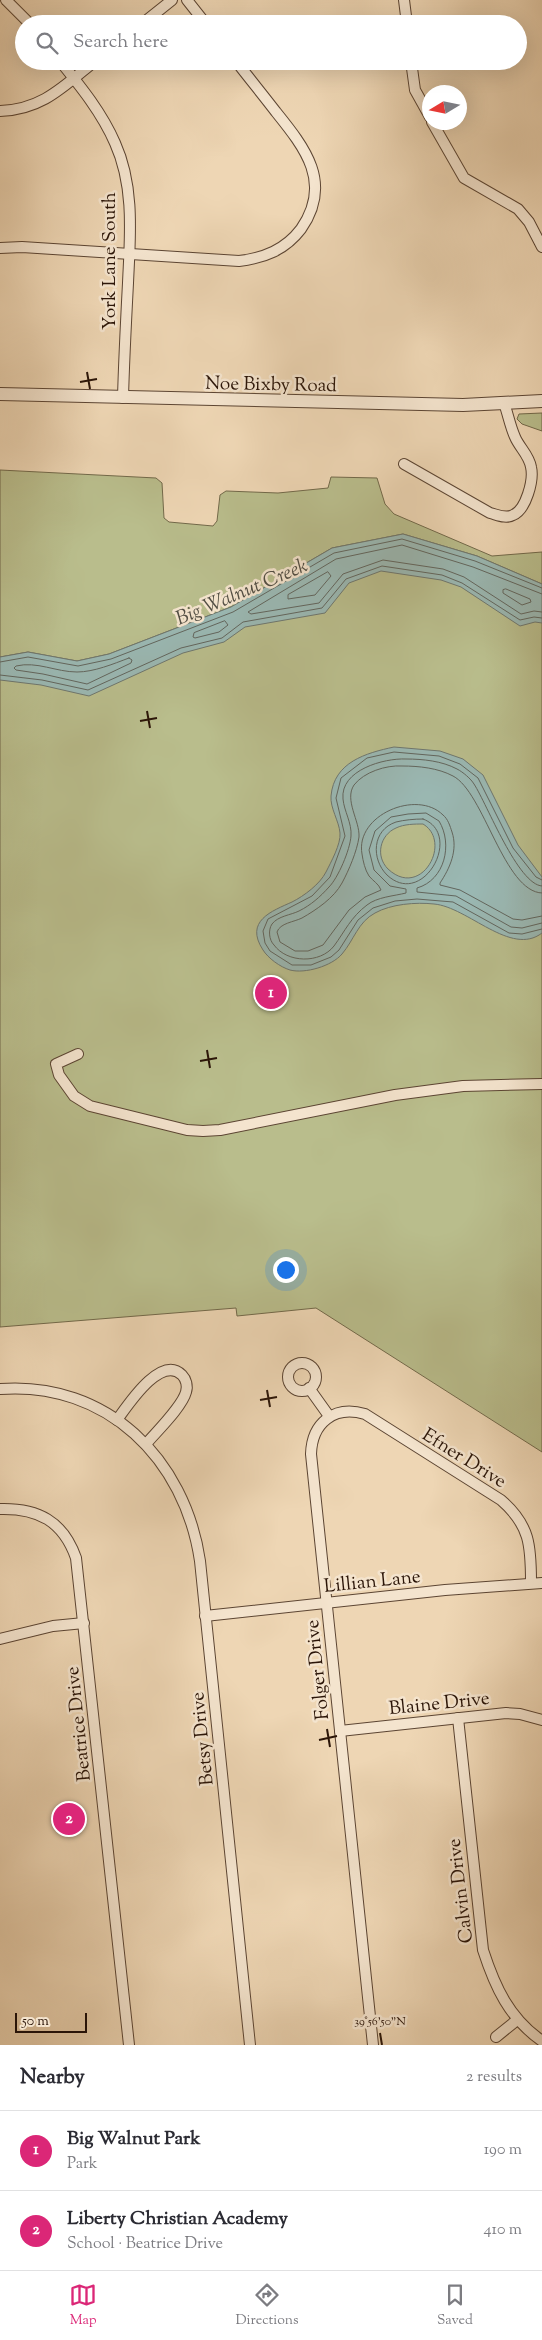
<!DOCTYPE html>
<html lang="en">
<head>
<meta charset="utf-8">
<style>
	:root { --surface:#fff; --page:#f7f7f7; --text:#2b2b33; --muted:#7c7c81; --line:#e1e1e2; --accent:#db2777 }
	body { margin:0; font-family:"Sorts Mill Goudy",serif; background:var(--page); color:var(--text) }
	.compass { position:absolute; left:422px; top:85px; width:45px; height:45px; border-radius:50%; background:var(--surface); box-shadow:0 5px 20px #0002; rotate:260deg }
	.scale { position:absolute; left:15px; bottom:12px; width:72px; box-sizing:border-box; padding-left:5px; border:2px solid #2b1508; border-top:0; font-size:14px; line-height:18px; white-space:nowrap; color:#2b1508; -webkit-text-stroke:4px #f4e4ce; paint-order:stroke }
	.you { position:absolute; left:285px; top:1269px; width:18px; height:18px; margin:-12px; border:4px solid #fff; border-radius:50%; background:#1a73e8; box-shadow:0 0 0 8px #1a73e833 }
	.badge { display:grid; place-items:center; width:32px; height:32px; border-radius:50%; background:var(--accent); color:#fff; font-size:16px; font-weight:700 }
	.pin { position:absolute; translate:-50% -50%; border:2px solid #fff; box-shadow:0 1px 5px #0006 }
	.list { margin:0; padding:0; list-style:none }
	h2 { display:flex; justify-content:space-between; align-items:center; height:65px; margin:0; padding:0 20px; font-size:21px }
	h2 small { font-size:16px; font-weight:400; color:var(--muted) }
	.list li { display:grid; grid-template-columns:32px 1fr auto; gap:15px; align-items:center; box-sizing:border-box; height:80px; padding:0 20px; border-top:1px solid var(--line) }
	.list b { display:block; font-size:19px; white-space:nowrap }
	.list p { margin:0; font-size:16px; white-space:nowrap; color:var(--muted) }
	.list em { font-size:16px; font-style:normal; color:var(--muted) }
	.icon { flex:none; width:28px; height:28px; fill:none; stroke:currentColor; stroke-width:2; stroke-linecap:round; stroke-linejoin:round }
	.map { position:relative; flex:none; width:542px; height:2045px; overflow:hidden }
	.search { position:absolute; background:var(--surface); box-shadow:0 5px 20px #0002; left:15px; right:15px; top:15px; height:55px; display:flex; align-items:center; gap:12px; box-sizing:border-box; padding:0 18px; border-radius:28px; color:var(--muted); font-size:19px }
	.sheet { height:225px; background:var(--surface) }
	nav { display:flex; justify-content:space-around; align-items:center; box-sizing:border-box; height:70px; border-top:1px solid var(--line); background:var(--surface); font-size:14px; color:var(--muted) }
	nav a { display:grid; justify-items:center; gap:2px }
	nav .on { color:var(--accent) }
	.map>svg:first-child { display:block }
	.green { fill:#b9bd8c; stroke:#72694a }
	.water { fill:#9ab8b3; stroke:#6e776f; fill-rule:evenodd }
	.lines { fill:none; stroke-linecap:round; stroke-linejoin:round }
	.shore { stroke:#62665e; stroke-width:1 }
	.minor-casing { stroke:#5c4533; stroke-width:12 }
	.tertiary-casing { stroke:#5c4533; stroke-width:14 }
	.minor { stroke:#f4e4ce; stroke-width:10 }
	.tertiary { stroke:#f4e4ce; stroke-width:12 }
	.ticks { fill:none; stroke:#2b1508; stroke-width:2 }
	.labels { text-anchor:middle; stroke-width:5; stroke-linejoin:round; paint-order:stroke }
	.street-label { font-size:19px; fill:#2b1508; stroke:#f4e4ce }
	.water-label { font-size:20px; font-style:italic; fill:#524e44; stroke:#f4e4ce }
	.ticks-label { font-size:12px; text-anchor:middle; fill:#2b1508; stroke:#f4e4ce; stroke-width:5; stroke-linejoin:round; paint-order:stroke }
</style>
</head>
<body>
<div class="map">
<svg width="542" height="2045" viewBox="0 0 542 2045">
	<rect width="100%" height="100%" fill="#eed6b4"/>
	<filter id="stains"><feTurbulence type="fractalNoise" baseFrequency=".004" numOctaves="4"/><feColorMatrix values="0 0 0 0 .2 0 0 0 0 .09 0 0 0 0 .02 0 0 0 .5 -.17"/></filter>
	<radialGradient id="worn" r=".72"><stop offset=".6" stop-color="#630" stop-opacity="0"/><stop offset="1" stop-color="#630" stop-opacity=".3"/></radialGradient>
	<g class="green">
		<path d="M542 413V431L522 424 517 419 519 414Z"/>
		<path d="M0 470 156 478 162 483 164 518 169 522 213 526 217 521 220 495 226 491 278 493 328 488 331 477 377 478 385 504 394 514 492 556 542 552V584L477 556 403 534 332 548 231 607 109 654 77 661 28 652 0 657Z"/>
		<path d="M416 556 542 616V1452L316 1308 237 1316 236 1308 0 1327V670L40 678Z"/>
	</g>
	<g class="water">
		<path d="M403 534 477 556 542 584V623L535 622 520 626 461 587 441 580 381 571 349 583 325 613 245 627 224 642 183 653 89 696 41 685 0 680V657L28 652 77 661 109 654 231 607 332 548Z"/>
		<path d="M394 747 440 751 463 759 483 775 518 845 542 877V933C511 957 468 907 434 904 416 902 391 904 375 913 358 922 354 940 342 954 332 966 305 974 290 970 280 967 268 958 263 950 244 921 272 911 292 902 304 896 320 884 326 872 331 862 341 844 340 833 339 821 330 808 331 796 334 762 366 753 394 747ZM423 824C453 842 421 900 388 869 375 856 380 835 396 828 404 824 415 824 423 824Z"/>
	</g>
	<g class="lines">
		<g class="shore">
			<path d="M328 572 331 576 315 595 288 599V595Z"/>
			<path d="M506 589 530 599 531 602 522 605 503 593V590Z"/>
			<path d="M542 594 473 567 402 545 336 559 248 612 251 614 319 603 343 574 383 560 443 569 464 577 521 614 534 611 542 612"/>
			<path d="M225 621 228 625 219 632 195 638 193 637 194 633Z"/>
			<path d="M129 658 132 660 131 663 87 684 43 674 16 670 14 668 16 666C37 661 56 672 77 672 94 672 113 664 129 658Z"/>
			<path d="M0 662 28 657 78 666 111 659 233 612 334 553 402 539 475 561 542 588"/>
			<path d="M0 675 42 680 88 690 181 648 222 638 243 622 322 608 346 579 382 566 442 575 462 583 520 620 534 617 542 618"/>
			<path d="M423 819C464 834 423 909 387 875 371 859 372 830 396 822 404 820 414 819 423 819Z"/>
			<path d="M542 880 536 877 513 848 478 778 460 764 439 756 394 752 367 758 341 778 336 798 345 836 330 877 312 896 268 919 263 931 265 943 270 951 292 965H311L331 957 339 950 358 920 373 908 395 901 417 899 453 902 509 933 522 934 542 929"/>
			<path d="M542 886C518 885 487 804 474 784 471 779 463 772 457 769 442 761 423 759 406 759 384 758 340 770 343 799 344 811 352 823 351 836 350 850 338 878 329 887 320 897 311 905 299 911 291 915 278 916 272 924 268 930 269 940 274 945 287 963 320 964 334 946 345 931 351 917 367 905 377 897 394 896 406 893V889L390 886 374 870 369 850 375 831 391 817 408 814 426 813 439 821C453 844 445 880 417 888V892L456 896 511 927 522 928 542 923"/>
			<path d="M542 893C504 892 484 792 453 776 438 768 419 766 402 766 386 765 364 772 354 785 344 800 360 821 359 837 357 851 349 870 342 883 334 898 316 910 302 918 294 922 280 923 277 932L280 942 295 951H308L323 945 349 910 365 897 381 890C379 884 373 881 369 876 365 870 363 861 362 854 355 815 417 789 443 815 448 819 450 826 452 832 458 850 450 868 440 883V885L460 890 513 919 522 920 542 916"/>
		</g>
		<defs>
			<g id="minor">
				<path d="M6 0 30 24"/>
				<path d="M187 0 206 24"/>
				<path d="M404 0 407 24"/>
				<path d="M142 24 172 0"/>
				<path d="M60 61C81 87 102 113 115 143 135 187 130 237 128 283 126 321 124 359 123 398"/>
				<path d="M411 61 415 90 430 117"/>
				<path d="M0 111C42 110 64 86 95 61"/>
				<path d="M432 122 464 178 518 209 529 222 542 247"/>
				<path d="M0 248 22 247 239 261C264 258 285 250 301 229 333 183 305 148 276 112 263 95 249 78 236 61"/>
				<path d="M404 464 490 513C498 515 506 519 513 515 526 510 534 480 531 467 529 455 519 447 515 437 510 426 508 414 504 403"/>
				<path d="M78 1054 56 1064 59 1075 74 1096 90 1106 187 1130 203 1131 220 1130 395 1095 463 1086 542 1084"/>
				<circle cx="302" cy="1377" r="14"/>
				<path d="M309 1388 329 1416"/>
				<path d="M0 1389C107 1381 185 1459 200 1561L250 2045"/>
				<path d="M117 1420C128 1405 161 1354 182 1375 186 1379 188 1386 186 1392 182 1407 157 1431 146 1444"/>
				<path d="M0 1509C38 1508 63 1521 76 1558L129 2045"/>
				<path d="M205 1616 445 1590 542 1583"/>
				<path d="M0 1639 53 1626 84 1623"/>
				<path d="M458 1718 483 1950C495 1987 509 2018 542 2041"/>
				<path d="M340 1731 506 1713 520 1714 542 1720"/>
				<path d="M496 2037 517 2020"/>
				<path d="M373 2045 311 1454C312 1423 334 1405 365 1414L501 1500C530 1525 531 1546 531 1582"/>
			</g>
			<path id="tertiary" d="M0 394 463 405 542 401"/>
		</defs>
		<use href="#minor" class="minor-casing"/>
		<use href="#tertiary" class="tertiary-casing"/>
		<use href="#minor" class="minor"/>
		<use href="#tertiary" class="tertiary"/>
	</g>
	<path class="ticks" d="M87 372 90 389M80 382 97 379M147 711 150 728M140 721 157 718M207 1050 210 1068M200 1061 217 1058M267 1390 270 1407M260 1400 277 1397M327 1729 330 1747M319 1740 337 1736M380 2033 382 2045"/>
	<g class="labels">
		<g class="street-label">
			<text transform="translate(108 261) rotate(-90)" y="7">York Lane South</text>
			<text transform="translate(271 383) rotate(1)" y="7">Noe Bixby Road</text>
			<text transform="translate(465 1457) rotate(32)" y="7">Efner Drive</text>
			<text transform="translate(372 1580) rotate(-6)" y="7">Lillian Lane</text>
			<text transform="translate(316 1670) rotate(-96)" y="7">Folger Drive</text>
			<text transform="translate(439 1702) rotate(-6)" y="7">Blaine Drive</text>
			<text transform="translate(77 1724) rotate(-96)" y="7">Beatrice Drive</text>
			<text transform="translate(201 1739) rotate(-96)" y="7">Betsy Drive</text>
			<text transform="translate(459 1891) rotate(-97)" y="7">Calvin Drive</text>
		</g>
		<g class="water-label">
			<text transform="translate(241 591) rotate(-23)" y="7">Big Walnut Creek</text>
		</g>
	</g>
	<g class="ticks-label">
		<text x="380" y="2025">39°56'50"N</text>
	</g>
	<rect width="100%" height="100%" filter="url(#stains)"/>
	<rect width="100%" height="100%" fill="url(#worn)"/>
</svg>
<svg class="compass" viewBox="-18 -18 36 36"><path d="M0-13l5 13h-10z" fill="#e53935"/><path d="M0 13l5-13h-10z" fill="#7c7c81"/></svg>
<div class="scale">50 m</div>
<div class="you"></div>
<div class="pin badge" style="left:271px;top:993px">1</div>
<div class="pin badge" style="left:69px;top:1819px">2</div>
<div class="search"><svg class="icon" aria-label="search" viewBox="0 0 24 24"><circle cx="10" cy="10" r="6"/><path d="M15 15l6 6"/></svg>Search here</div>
</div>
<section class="sheet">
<h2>Nearby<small>2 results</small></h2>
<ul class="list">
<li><span class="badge">1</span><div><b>Big Walnut Park</b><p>Park</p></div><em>190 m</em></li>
<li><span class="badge">2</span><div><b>Liberty Christian Academy</b><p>School · Beatrice Drive</p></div><em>410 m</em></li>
</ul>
</section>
<nav>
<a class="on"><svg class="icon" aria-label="map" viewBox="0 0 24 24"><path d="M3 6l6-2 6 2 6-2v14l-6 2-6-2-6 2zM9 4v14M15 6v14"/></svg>Map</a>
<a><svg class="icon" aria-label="directions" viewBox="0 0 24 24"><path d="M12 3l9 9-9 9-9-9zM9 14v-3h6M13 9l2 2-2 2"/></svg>Directions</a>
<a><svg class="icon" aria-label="saved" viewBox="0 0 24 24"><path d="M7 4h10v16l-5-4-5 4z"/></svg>Saved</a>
</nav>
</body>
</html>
